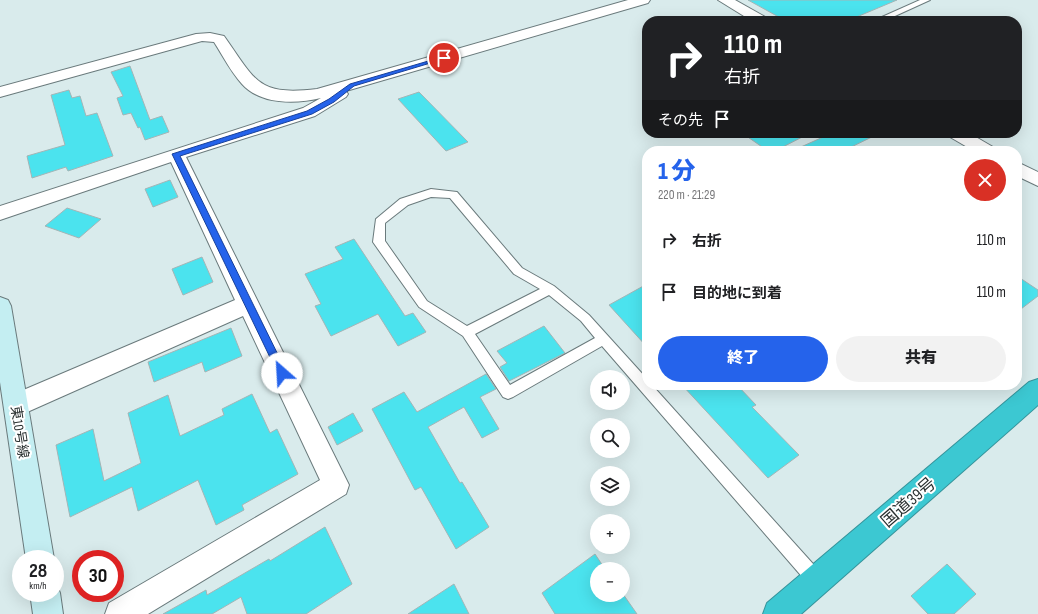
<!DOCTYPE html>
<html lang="ja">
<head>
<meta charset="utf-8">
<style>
  body { margin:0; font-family:"Sofia Sans Condensed","Noto Sans JP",sans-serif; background:#f2f2f2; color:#202124; height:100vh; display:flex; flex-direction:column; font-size:15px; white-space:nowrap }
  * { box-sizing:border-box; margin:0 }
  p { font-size:13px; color:#757577 }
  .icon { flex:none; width:22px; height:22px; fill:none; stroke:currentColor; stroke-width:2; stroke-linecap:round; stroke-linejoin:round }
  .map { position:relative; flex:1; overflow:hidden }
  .side { position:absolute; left:642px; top:146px; width:380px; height:244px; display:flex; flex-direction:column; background:#fff; border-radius:16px; box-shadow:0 4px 16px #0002 }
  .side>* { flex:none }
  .banner { position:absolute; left:642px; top:16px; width:380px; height:122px; border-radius:16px; box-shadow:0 4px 16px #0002; background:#202124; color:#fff; overflow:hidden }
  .controls { position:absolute; left:590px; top:370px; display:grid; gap:8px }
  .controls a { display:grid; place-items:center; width:40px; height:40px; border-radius:50%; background:#fff; box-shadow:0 4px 16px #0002; font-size:20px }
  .speed { position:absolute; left:12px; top:550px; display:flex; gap:8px; font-size:20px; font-weight:700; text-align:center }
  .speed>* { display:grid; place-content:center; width:52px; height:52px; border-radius:50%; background:#fff; box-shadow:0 4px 16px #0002; line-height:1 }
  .speed small { font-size:10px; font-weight:400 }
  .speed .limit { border:6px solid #d22; background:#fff; color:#111 }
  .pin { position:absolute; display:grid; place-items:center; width:34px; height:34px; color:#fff; margin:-17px; border:2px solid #fff; border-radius:50%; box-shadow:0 1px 4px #0007 }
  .me { position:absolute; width:44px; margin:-22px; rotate:334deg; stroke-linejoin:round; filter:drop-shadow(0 0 3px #0008) }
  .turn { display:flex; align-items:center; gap:14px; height:84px; padding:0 16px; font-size:18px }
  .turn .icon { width:52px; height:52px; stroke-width:2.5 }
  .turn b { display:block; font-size:28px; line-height:34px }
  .then { display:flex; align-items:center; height:38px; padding:0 16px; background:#0003; gap:8px; font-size:15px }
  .round { display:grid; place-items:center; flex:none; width:42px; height:42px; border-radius:21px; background:#f2f2f2 }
  .head { display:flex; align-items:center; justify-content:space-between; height:68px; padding:0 16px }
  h1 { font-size:24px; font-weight:800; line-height:30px; color:#2563eb }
  .cta { display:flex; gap:8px; margin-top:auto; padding:8px 16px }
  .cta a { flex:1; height:46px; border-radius:24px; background:#2563eb; color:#fff; font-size:16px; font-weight:800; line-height:46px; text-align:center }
  .cta a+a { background:#f2f2f2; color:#202124 }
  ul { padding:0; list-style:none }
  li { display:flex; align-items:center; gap:12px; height:52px; padding:0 16px }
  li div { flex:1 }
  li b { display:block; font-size:15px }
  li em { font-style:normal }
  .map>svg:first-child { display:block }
  .building { fill:#4be3ee; stroke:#a3b5b6 }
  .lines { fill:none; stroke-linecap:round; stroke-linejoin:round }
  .lane-casing { stroke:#6a7a7c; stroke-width:2 }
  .street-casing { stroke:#6a7a7c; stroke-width:2 }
  .secondary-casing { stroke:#6a7a7c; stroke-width:2 }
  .highway-casing { stroke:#36939a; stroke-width:2 }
  .lane { fill:#fff; fill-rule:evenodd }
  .street { fill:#fff; fill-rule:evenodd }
  .secondary { fill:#c4eef2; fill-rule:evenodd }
  .highway { fill:#3cc8d2; fill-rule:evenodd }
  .route { fill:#2563eb; stroke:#184099 }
  .labels { text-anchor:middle; stroke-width:4; stroke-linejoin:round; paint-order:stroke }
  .street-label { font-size:14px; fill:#2a3131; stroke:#fff }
  .near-street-label { font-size:17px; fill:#2a3131; stroke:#fff }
</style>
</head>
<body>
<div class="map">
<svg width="1038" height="614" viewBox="0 0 1038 614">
  <rect width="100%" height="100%" fill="#d9ebec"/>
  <g class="building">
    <path d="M748 0H897L847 21H786Z"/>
    <path d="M130 66 150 120 162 116 169 132 145 140 140 127 138 128 131 113 123 115 117 98 123 96 111 72Z"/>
    <path d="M69 90 72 98 80 96 86 116 97 113 113 156 68 171 66 167 32 178 27 156 65 145 51 95Z"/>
    <path d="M419 92 468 142 446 151 398 99Z"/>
    <path d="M742 133H810L775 151H768Z"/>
    <path d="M832 133H880L843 151H792Z"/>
    <path d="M170 180 178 197 153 207 145 189Z"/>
    <path d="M67 208 101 219 79 238 45 226Z"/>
    <path d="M354 239 405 316 413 313 426 332 398 346 378 314 331 336 315 306 321 304 305 274 343 259 335 247Z"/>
    <path d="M202 257 213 282 183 295 172 269Z"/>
    <path d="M1017 276 1038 290V296L1017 312Z"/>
    <path d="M647 284V347L609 305Z"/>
    <path d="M544 326 565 353 509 381 500 367 507 363 497 351Z"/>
    <path d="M231 328 242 356 205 372 202 362 154 382 148 362Z"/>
    <path d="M486 374 496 389 480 397 499 429 482 438 464 407 428 427 460 483 462 482 489 527 456 549 421 487 415 490 372 409 404 392 417 412Z"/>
    <path d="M682 385H737L756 405 752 407 799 455 768 478Z"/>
    <path d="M252 394 270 433 277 429 298 474 242 505 244 510 216 525 198 480 138 511 132 487 70 517 56 445 93 429 104 481 141 463 128 413 168 395 180 436 224 415 222 409Z"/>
    <path d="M353 413 363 431 337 445 328 427Z"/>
    <path d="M325 527 352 584 306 614H247L241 597 212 614H163L206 590 207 595 269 559 270 561Z"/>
    <path d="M595 554 605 569H597V595L623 594 637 614H555L542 593Z"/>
    <path d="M947 564 976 594 954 614H928L911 596Z"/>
    <path d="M454 584 469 614H408Z"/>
  </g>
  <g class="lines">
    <g class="lane-casing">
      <g id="lane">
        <path d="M920 0H930L884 21H873Z"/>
        <path d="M431 189 457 192 522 268 554 286 589 315 647 379V385H652L823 575 825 581 823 587 817 589 811 587 602 346 513 397 508 399 503 397 463 336 419 307 373 242 376 219 400 199ZM431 197 450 198 514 274 540 289 467 326 427 301 385 241V223L408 205ZM549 295 581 321 595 338 510 385 475 334Z"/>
      </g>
    </g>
    <g class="street-casing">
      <g id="street">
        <path d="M628 0H650L648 3 346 91 348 94 346 97 315 116 186 157 349 485 346 494 148 614H105L109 603 320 480 243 316 25 413 16 416 7 413 4 405 7 397 235 300 171 162 0 220V206L303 108 321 98C296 104 261 105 242 84 231 72 223 56 214 42L202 41 0 97V87L196 34 210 33 224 36C256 81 257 96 317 89Z"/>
        <path d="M718 0H735L767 18 769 21H752Z"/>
        <path d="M947 133H969L993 147 996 151H974L950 137Z"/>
        <path d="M1017 162 1038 172V186L1017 176Z"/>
      </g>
    </g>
    <g class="secondary-casing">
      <g id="secondary">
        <path d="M0 297 8 300 11 306 54 559H26L0 382Z"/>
        <path d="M56 582 60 593 63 614H33L30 593H55Z"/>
      </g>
    </g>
    <g class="highway-casing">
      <path id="highway" d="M1038 379V405L801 614H763L767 603 1029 382Z"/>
    </g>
    <use href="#lane" class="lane"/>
    <use href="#street" class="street"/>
    <use href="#secondary" class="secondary"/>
    <use href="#highway" class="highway"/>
  </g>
  <path class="route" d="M442 57 447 58 354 86 334 102 312 114 180 156 287 373 282 378 279 376 172 154 307 111 329 99 350 84Z"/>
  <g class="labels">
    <g class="street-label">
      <text transform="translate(20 432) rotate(81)" y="5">東10号線</text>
    </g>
    <g class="near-street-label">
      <text transform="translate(908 502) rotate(-41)" y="6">国道39号</text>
    </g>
  </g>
</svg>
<div class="controls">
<a><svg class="icon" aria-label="sound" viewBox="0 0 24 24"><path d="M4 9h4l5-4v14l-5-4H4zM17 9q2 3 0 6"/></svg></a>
<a><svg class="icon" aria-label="search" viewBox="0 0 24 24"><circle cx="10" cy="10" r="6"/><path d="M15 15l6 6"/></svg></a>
<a><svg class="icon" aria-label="layers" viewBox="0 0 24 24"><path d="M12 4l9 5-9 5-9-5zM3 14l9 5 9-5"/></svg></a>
<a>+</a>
<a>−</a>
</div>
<div class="speed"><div>28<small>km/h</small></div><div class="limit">30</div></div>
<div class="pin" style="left:444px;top:58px;background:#d93025"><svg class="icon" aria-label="arrive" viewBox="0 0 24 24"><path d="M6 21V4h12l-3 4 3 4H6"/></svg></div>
<svg class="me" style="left:282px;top:373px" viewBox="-20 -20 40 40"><circle r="19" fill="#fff"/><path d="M0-13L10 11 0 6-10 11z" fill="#2563eb"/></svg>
<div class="banner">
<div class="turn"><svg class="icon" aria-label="right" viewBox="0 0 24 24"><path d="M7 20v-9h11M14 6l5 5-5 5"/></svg><div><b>110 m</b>右折</div></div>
<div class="then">その先<svg class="icon" aria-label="arrive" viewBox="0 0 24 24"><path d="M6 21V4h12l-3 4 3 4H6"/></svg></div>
</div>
<section class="side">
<div class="head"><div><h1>1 分</h1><p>220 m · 21:29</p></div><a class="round" style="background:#d93025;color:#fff"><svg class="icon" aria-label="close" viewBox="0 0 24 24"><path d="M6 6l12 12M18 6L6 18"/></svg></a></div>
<ul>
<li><svg class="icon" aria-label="right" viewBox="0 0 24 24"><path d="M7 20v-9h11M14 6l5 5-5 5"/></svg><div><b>右折</b></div><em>110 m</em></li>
<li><svg class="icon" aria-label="arrive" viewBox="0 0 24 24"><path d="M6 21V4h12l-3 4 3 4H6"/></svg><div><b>目的地に到着</b></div><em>110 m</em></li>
</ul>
<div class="cta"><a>終了</a><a>共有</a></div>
</section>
</div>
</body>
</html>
